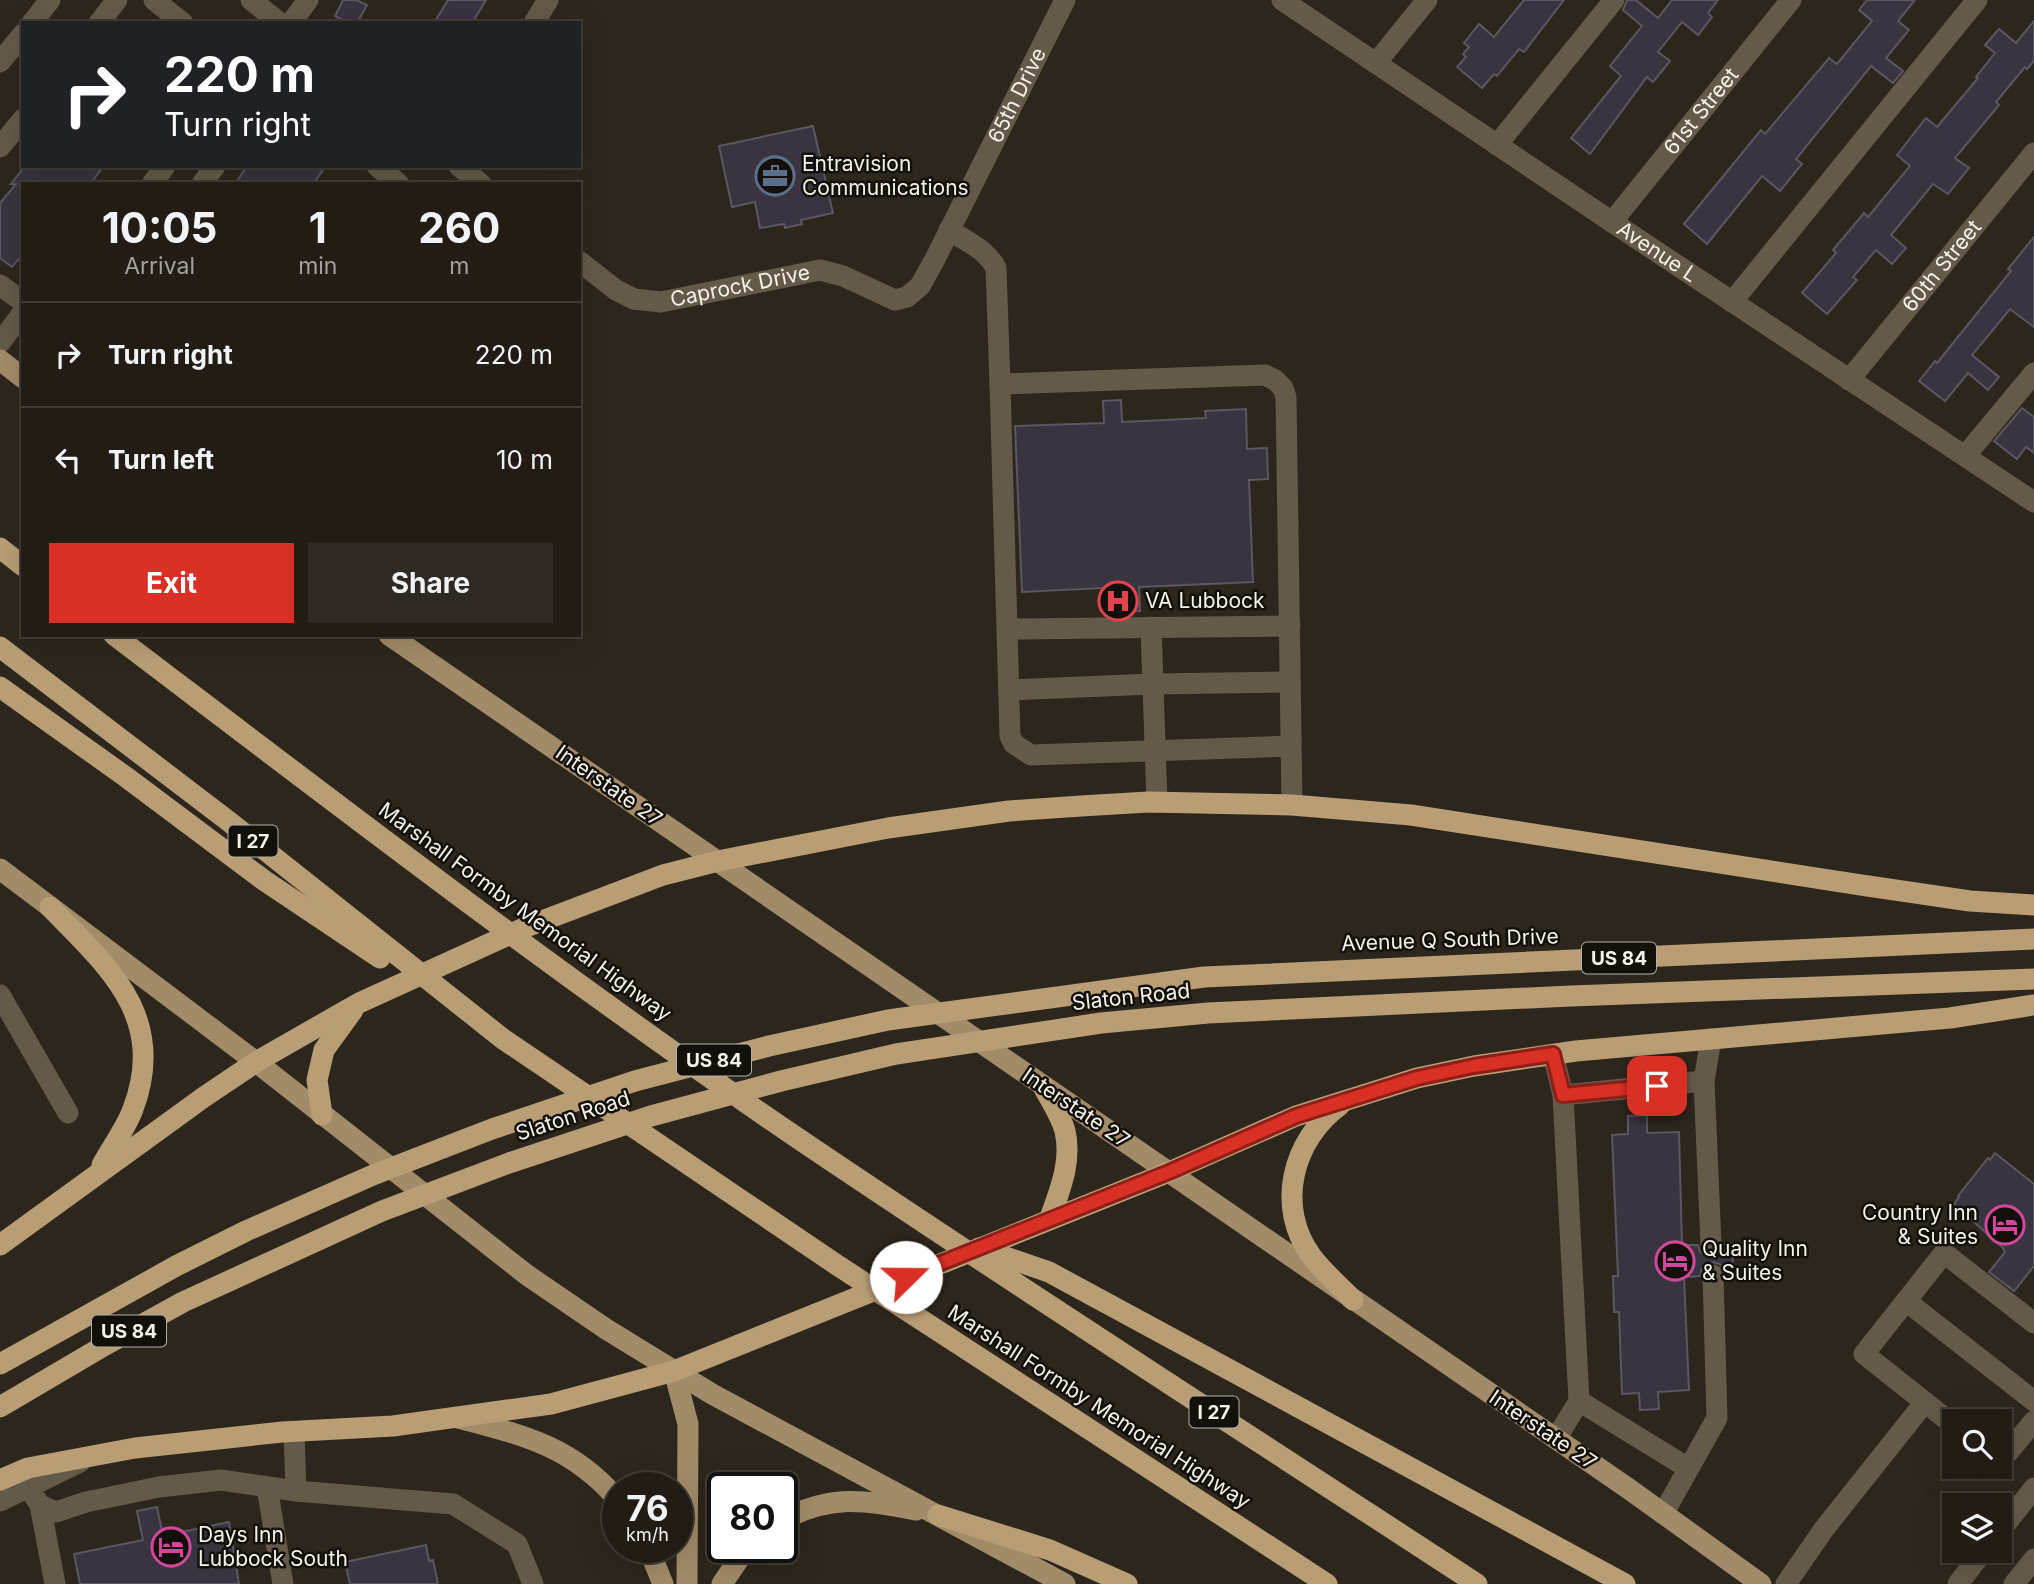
<!DOCTYPE html>
<html lang="en">
<head>
<meta charset="utf-8">
<style>
  body { margin:0; font-family:Inter,sans-serif; background:#2e2922; color:#f1f3f6; height:100vh; display:flex; flex-direction:column; font-size:26px; white-space:nowrap }
  * { box-sizing:border-box; margin:0 }
  p { font-size:23px; color:#a2a1a0 }
  .icon { flex:none; width:38px; height:38px; fill:none; stroke:currentColor; stroke-width:2; stroke-linecap:round; stroke-linejoin:round }
  .map { position:relative; flex:1; overflow:hidden }
  .details { position:absolute; left:21px; top:182px; width:560px; height:455px; display:flex; flex-direction:column; background:#221c15; border-radius:0px; box-shadow:0 7px 28px #0002,0 0 0 2px #3f3a34 }
  .details>* { flex:none }
  .guide { position:absolute; left:21px; top:21px; width:560px; height:147px; border-radius:0px; box-shadow:0 7px 28px #0002,0 0 0 2px #3f3a34; background:#202124; color:#fff; overflow:hidden }
  .buttons { position:absolute; left:1942px; top:1409px; display:grid; gap:14px }
  .buttons a { display:grid; place-items:center; width:70px; height:70px; border-radius:0px; background:#221c15; box-shadow:0 7px 28px #0002,0 0 0 2px #3f3a34; font-size:35px }
  .speed { position:absolute; left:602px; top:1472px; display:flex; gap:14px; font-size:35px; font-weight:700; text-align:center }
  .speed>* { display:grid; place-content:center; width:91px; height:91px; border-radius:50%; background:#221c15; box-shadow:0 7px 28px #0002,0 0 0 2px #3f3a34; line-height:1 }
  .speed small { font-size:18px; font-weight:400 }
  .speed .limit { border:4px solid #111; border-radius:10px; background:#fff; color:#111 }
  .pin { position:absolute; display:grid; place-items:center; width:60px; height:60px; color:#fff; margin:-30px; border-radius:14px; box-shadow:0 4px 10px #0006 }
  .me { position:absolute; width:77px; margin:-38px; rotate:68deg; stroke-linejoin:round; filter:drop-shadow(0 0 5px #0008) }
  .turn { display:flex; align-items:center; gap:24px; height:147px; padding:0 28px; font-size:32px }
  .turn .icon { width:91px; height:91px; stroke-width:2.5 }
  .turn b { display:block; font-size:49px; line-height:60px }
  .eta { display:flex; justify-content:space-evenly; align-items:center; height:119px; text-align:center }
  .eta b { font-size:42px; font-weight:700; line-height:49px }
  .primary-button { display:flex; gap:14px; margin-top:auto; padding:14px 28px }
  .primary-button a { flex:1; height:80px; border-radius:0px; background:#d93025; color:#fff; font-size:28px; font-weight:700; line-height:80px; text-align:center }
  .primary-button a+a { background:#2e2922; color:#f1f3f6 }
  ul { padding:0; list-style:none }
  li { display:flex; align-items:center; gap:21px; height:105px; padding:0 28px; border-top:2px solid #3f3a34 }
  li div { flex:1 }
  li b { display:block; font-size:26px }
  li em { font-style:normal }
  .map>svg:first-child { display:block }
  .building { fill:#39343f; stroke:#5a5662; stroke-width:2 }
  .lines { fill:none; stroke-linecap:round; stroke-linejoin:round }
  .minor { stroke:#645a49; stroke-width:21 }
  .major { stroke:#a18b69; stroke-width:21 }
  .highway { stroke:#b99e75; stroke-width:21 }
  .route-casing { stroke:#8d1f18; stroke-width:18 }
  .route { stroke:#d93025; stroke-width:12 }
  .labels { text-anchor:middle; stroke-width:5; stroke-linejoin:round; paint-order:stroke }
  .shield { fill:#13100b; stroke:#b2aea8; stroke-width:2 }
  .shield-label { font-size:19px; font-weight:bold; fill:#f6f2eb }
  .street-label { font-size:21px; fill:#f6f2eb; stroke:#13100b }
  .poi-label { font-size:21px; fill:#f6f2eb; stroke:#13100b; text-anchor:start }
</style>
</head>
<body>
<div class="map">
<svg width="2034" height="1584" viewBox="0 0 2034 1584">
  <rect width="100%" height="100%" fill="#2d261c"/>
  <g class="building">
    <path d="M343 0H356L367 5 357 23H348L335 16Z"/>
    <path d="M448 0H486L472 23H434Z"/>
    <path d="M1524 0H1564L1524 52 1519 49 1497 76 1494 74 1482 88 1457 67 1466 57 1463 54 1469 47 1464 43 1479 24 1494 37Z"/>
    <path d="M1627 0H1636L1658 18 1672 0H1718L1708 13 1712 17 1698 35 1682 22 1658 52 1670 61 1653 82 1647 77 1590 154 1571 138 1621 76 1610 66 1642 26 1623 10Z"/>
    <path d="M1867 0H1915L1898 21 1909 30 1886 58 1903 71 1893 83 1871 66 1796 159 1802 164 1780 191 1762 176 1707 244 1684 224 1761 130 1765 134 1829 58 1837 64 1872 21 1859 10Z"/>
    <path d="M2034 21V61L2027 69 2025 67 1996 102 1999 105 1955 158 1969 168 1948 194 1933 184 1891 235 1906 248 1892 264 1876 250 1853 277 1857 280 1827 314 1802 293 1836 253 1833 250 1864 213 1868 217 1910 166 1897 155 1926 118 1937 127 1978 78 1976 77 1995 53 1985 45 1999 29 2016 43Z"/>
    <path d="M813 126 833 213 801 220 802 224 785 228 784 224 760 228 755 202 732 207 719 146Z"/>
    <path d="M25 166H104L90 184H23V254L12 267 0 258V203L16 184H11Z"/>
    <path d="M247 166H326L313 184H235Z"/>
    <path d="M2034 237V327L2010 309 1972 355 1999 377 1988 390 1968 373 1945 401 1919 381 1935 361 1937 363 2011 271 2008 269Z"/>
    <path d="M1121 400 1122 422 1206 418 1205 411 1246 409 1247 449 1267 448 1268 479 1249 480 1253 582 1139 587 1140 611 1103 612 1102 588 1022 592 1015 426 1104 423 1103 401Z"/>
    <path d="M2022 408 2034 417V453L2026 447 2017 459 1994 441Z"/>
    <path d="M1647 1115V1133L1679 1132 1682 1245H1698L1700 1252 1711 1257 1719 1255 1724 1244 1732 1243 1733 1274H1726L1720 1264 1712 1262 1702 1268 1700 1276 1684 1277 1689 1390 1658 1392 1659 1409 1640 1410 1639 1393 1622 1394 1619 1312H1614L1613 1276H1618L1612 1135 1628 1134V1116Z"/>
    <path d="M1995 1153 2034 1184V1266L2014 1291 1989 1272 2005 1252 2003 1248 1954 1204 1959 1197 1958 1196 1988 1158 1990 1160Z"/>
    <path d="M157 1507 163 1536 229 1522 239 1584H80L74 1554 143 1540 137 1511Z"/>
    <path d="M426 1545 429 1561 433 1560 438 1584H350L345 1562Z"/>
  </g>
  <g class="lines">
    <g class="minor">
      <path d="M154 0 183 23"/>
      <path d="M251 0 280 23"/>
      <path id="s1" d="M1282 0 1612 222 2034 502"/>
      <path d="M32 23 50 0"/>
      <path d="M99 23 117 0"/>
      <path d="M291 23 308 0"/>
      <path d="M534 23 548 0"/>
      <path d="M0 62 23 34"/>
      <path d="M1376 63 1427 0"/>
      <path d="M1497 145 1614 0"/>
      <path d="M0 147 23 119"/>
      <path d="M377 166 399 184"/>
      <path d="M459 166 481 184"/>
      <path d="M152 184 165 166"/>
      <path d="M202 184 215 166"/>
      <path id="s2" d="M1612 222 1791 0"/>
      <path d="M949 230C966 241 987 250 996 268L1000 384"/>
      <path id="s3" d="M579 261 616 290 634 299 661 302 820 270 843 276 895 300 907 297 920 286 934 261 1065 0"/>
      <path d="M0 285 23 302"/>
      <path d="M1732 302 1977 0"/>
      <path d="M0 343 23 312"/>
      <path id="s4" d="M1849 380 2034 153"/>
      <path d="M1965 456 2034 373"/>
      <path d="M1151 627 1157 802"/>
      <path d="M1007 629 1290 626"/>
      <path d="M1009 690 1152 684 1290 682"/>
      <path d="M1291 746 1031 755 1014 744 1010 736 1000 384 1265 375 1275 380 1283 388 1286 397C1288 533 1290 669 1292 805"/>
      <path d="M0 995 68 1113"/>
      <path d="M1553 1054 1563 1095"/>
      <path d="M1704 1081 1711 1039"/>
      <path d="M1906 1301 2034 1401"/>
      <path d="M1955 1426 1864 1354 1944 1253 2034 1323"/>
      <path d="M294 1432 296 1491 453 1504 517 1544 533 1584"/>
      <path d="M1556 1439 1579 1401"/>
      <path d="M2000 1456 2004 1457 2034 1421"/>
      <path d="M1688 1468 1579 1401 1563 1095 1704 1081 1711 1244"/>
      <path d="M28 1487 40 1505 56 1512 86 1502 159 1487 221 1480 296 1491"/>
      <path d="M267 1487 283 1584"/>
      <path d="M0 1501 80 1462"/>
      <path d="M40 1505 55 1584"/>
      <path d="M1663 1514 1717 1418 1713 1275"/>
      <path d="M2000 1531 2034 1488"/>
      <path d="M1786 1584 1824 1529 1925 1402"/>
      <path d="M1958 1584 1984 1550"/>
      <path d="M2014 1584 2034 1559"/>
    </g>
    <g class="major">
      <path d="M0 360 23 378"/>
      <path d="M389 635 1629 1489 1761 1584"/>
      <path d="M0 869 256 1062 527 1275 606 1329 712 1394 1065 1584"/>
      <path d="M674 1371 688 1424 687 1584"/>
      <path d="M458 1418C523 1435 572 1446 618 1500"/>
      <path d="M782 1520C832 1494 863 1500 916 1510"/>
      <path d="M648 1547 663 1584"/>
      <path d="M722 1584 747 1547"/>
    </g>
    <g class="highway">
      <path d="M0 548 23 566"/>
      <path d="M114 635C338 805 561 977 793 1135 1019 1288 1249 1435 1477 1584"/>
      <path d="M0 647 227 820 503 1039 837 1265 1327 1584"/>
      <path d="M0 687 126 777 265 881 380 958"/>
      <path d="M50 907C107 966 168 1016 133 1109 126 1128 112 1147 102 1165"/>
      <path d="M1043 1086C1050 1100 1061 1116 1065 1131 1072 1161 1060 1190 1050 1218"/>
      <path d="M1340 1105C1292 1140 1275 1207 1312 1257 1324 1273 1340 1286 1353 1300"/>
      <path d="M322 1115 317 1080 324 1050 353 1010"/>
      <path d="M0 1245 204 1097 256 1062 359 1003 526 927 663 875 718 861 888 828 1009 811 1081 806 1148 802 1292 805 1411 815 1861 885 1970 901 2034 905"/>
      <path d="M979 1248 1049 1272 1625 1584"/>
      <path d="M0 1364 176 1266 246 1231 373 1175 492 1129 635 1081 769 1046 888 1020 1204 977 2034 939"/>
      <path d="M0 1407 107 1344 183 1302 382 1211 509 1163 651 1116 781 1081 896 1054 1101 1023 1208 1013 1571 996 2034 979"/>
      <path d="M0 1480 28 1468 135 1448 282 1432 393 1426 551 1404 674 1371 1169 1172 1296 1116 1417 1078 1474 1066 1576 1051 1950 1018 2034 1005"/>
      <path d="M938 1515 1050 1550 1127 1584"/>
    </g>
  </g>
  <g class="lines">
    <g class="route-casing">
      <path id="route" d="M906 1277 1169 1172 1296 1116 1417 1078 1474 1066 1553 1054 1563 1095 1657 1086"/>
    </g>
    <use href="#route" class="route"/>
  </g>
  <defs>
    <g id="office-ring" transform="scale(2.0125)"><circle r="9.5" fill="#13100b" stroke="#5c6f8a" stroke-width="1.5"/><path d="M-6-3h4V-5.5h4V-3h4V5H-6ZM-1-4.5V-3h2v-1.5ZM-6 0V1H6V0Z" fill="#5c6f8a"/></g>
    <g id="hospital-ring" transform="scale(2.0125)"><circle r="9.5" fill="#13100b" stroke="#e0444e" stroke-width="1.5"/><path d="M-5-5h3v3.5h4V-5h3V5h-3V1.5h-4V5h-3Z" fill="#e0444e"/></g>
    <g id="hotel-ring" transform="scale(2.0125)"><circle r="9.5" fill="#13100b" stroke="#d1479c" stroke-width="1.5"/><path d="M-6-4.5h1.5V1H6V5H4.5V3h-9V5H-6ZM-4 0a1.8 1.8 0 1 1 3.6 0ZM.5 0V-2.5h3Q6-2.5 6 0Z" fill="#d1479c"/></g>
  </defs>
  <g fill-rule="evenodd">
    <use href="#office-ring" x="775" y="176"/>
    <use href="#hospital-ring" x="1118" y="601"/>
    <use href="#hotel-ring" x="2005" y="1225"/>
    <use href="#hotel-ring" x="1675" y="1261"/>
    <use href="#hotel-ring" x="171" y="1547"/>
  </g>
  <g class="labels">
    <g class="shield">
      <rect x="228.5" y="825.5" width="49" height="31" rx="5"/>
      <rect x="1582" y="942.5" width="74" height="31" rx="5"/>
      <rect x="677" y="1044.5" width="74" height="31" rx="5"/>
      <rect x="92" y="1315.5" width="74" height="31" rx="5"/>
      <rect x="1189.5" y="1396.5" width="49" height="31" rx="5"/>
    </g>
    <g class="shield-label">
      <text x="253" y="848">I 27</text>
      <text x="1619" y="965">US 84</text>
      <text x="714" y="1067">US 84</text>
      <text x="129" y="1338">US 84</text>
      <text x="1214" y="1419">I 27</text>
    </g>
    <g class="street-label">
      <text dy="7" stroke="none"><textPath href="#s3" startOffset="581">65th Drive</textPath></text>
      <text dy="7" stroke="none"><textPath href="#s2" startOffset="142">61st Street</textPath></text>
      <text dy="7" stroke="none"><textPath href="#s1" startOffset="452">Avenue L</textPath></text>
      <text dy="7" stroke="none"><textPath href="#s4" startOffset="147">60th Street</textPath></text>
      <text dy="7" stroke="none"><textPath href="#s3" startOffset="175">Caprock Drive</textPath></text>
      <text transform="translate(609 786) rotate(35)" y="7">Interstate 27</text>
      <text transform="translate(525 912) rotate(36)" y="7">Marshall Formby Memorial Highway</text>
      <text transform="translate(1450 940) rotate(-2)" y="7">Avenue Q South Drive</text>
      <text transform="translate(1131 997) rotate(-6)" y="7">Slaton Road</text>
      <text transform="translate(1076 1108) rotate(34)" y="7">Interstate 27</text>
      <text transform="translate(573 1116) rotate(-18)" y="7">Slaton Road</text>
      <text transform="translate(1099 1407) rotate(33)" y="7">Marshall Formby Memorial Highway</text>
      <text transform="translate(1543 1430) rotate(34)" y="7">Interstate 27</text>
    </g>
    <g class="poi-label">
      <text x="802" y="171">Entravision<tspan x="802" dy="24">Communications</tspan></text>
      <text x="1145" y="608">VA Lubbock</text>
      <text x="1978" y="1220" text-anchor="end">Country Inn<tspan x="1978" dy="24">&amp; Suites</tspan></text>
      <text x="1702" y="1256">Quality Inn<tspan x="1702" dy="24">&amp; Suites</tspan></text>
      <text x="198" y="1542">Days Inn<tspan x="198" dy="24">Lubbock South</tspan></text>
    </g>
  </g>
</svg>
<div class="buttons">
<a><svg class="icon" aria-label="search" viewBox="0 0 24 24"><circle cx="10" cy="10" r="6"/><path d="M15 15l6 6"/></svg></a>
<a><svg class="icon" aria-label="layers" viewBox="0 0 24 24"><path d="M12 4l9 5-9 5-9-5zM3 14l9 5 9-5"/></svg></a>
</div>
<div class="speed"><div>76<small>km/h</small></div><div class="limit">80</div></div>
<div class="pin" style="left:1657px;top:1086px;background:#d93025"><svg class="icon" aria-label="arrive" viewBox="0 0 24 24"><path d="M6 21V4h12l-3 4 3 4H6"/></svg></div>
<svg class="me" style="left:906px;top:1277px" viewBox="-20 -20 40 40"><circle r="19" fill="#fff"/><path d="M0-13L10 11 0 6-10 11z" fill="#d93025"/></svg>
<div class="guide">
<div class="turn"><svg class="icon" aria-label="right" viewBox="0 0 24 24"><path d="M7 20v-9h11M14 6l5 5-5 5"/></svg><div><b>220 m</b>Turn right</div></div>
</div>
<section class="details">
<div class="eta">
<div><b>10:05</b><p>Arrival</p></div>
<div><b>1</b><p>min</p></div>
<div><b>260</b><p>m</p></div>
</div>
<ul>
<li><svg class="icon" aria-label="right" viewBox="0 0 24 24"><path d="M7 20v-9h11M14 6l5 5-5 5"/></svg><div><b>Turn right</b></div><em>220 m</em></li>
<li><svg class="icon" aria-label="left" viewBox="0 0 24 24"><path d="M17 20v-9H6M10 6l-5 5 5 5"/></svg><div><b>Turn left</b></div><em>10 m</em></li>
</ul>
<div class="primary-button"><a>Exit</a><a>Share</a></div>
</section>
</div>
</body>
</html>
